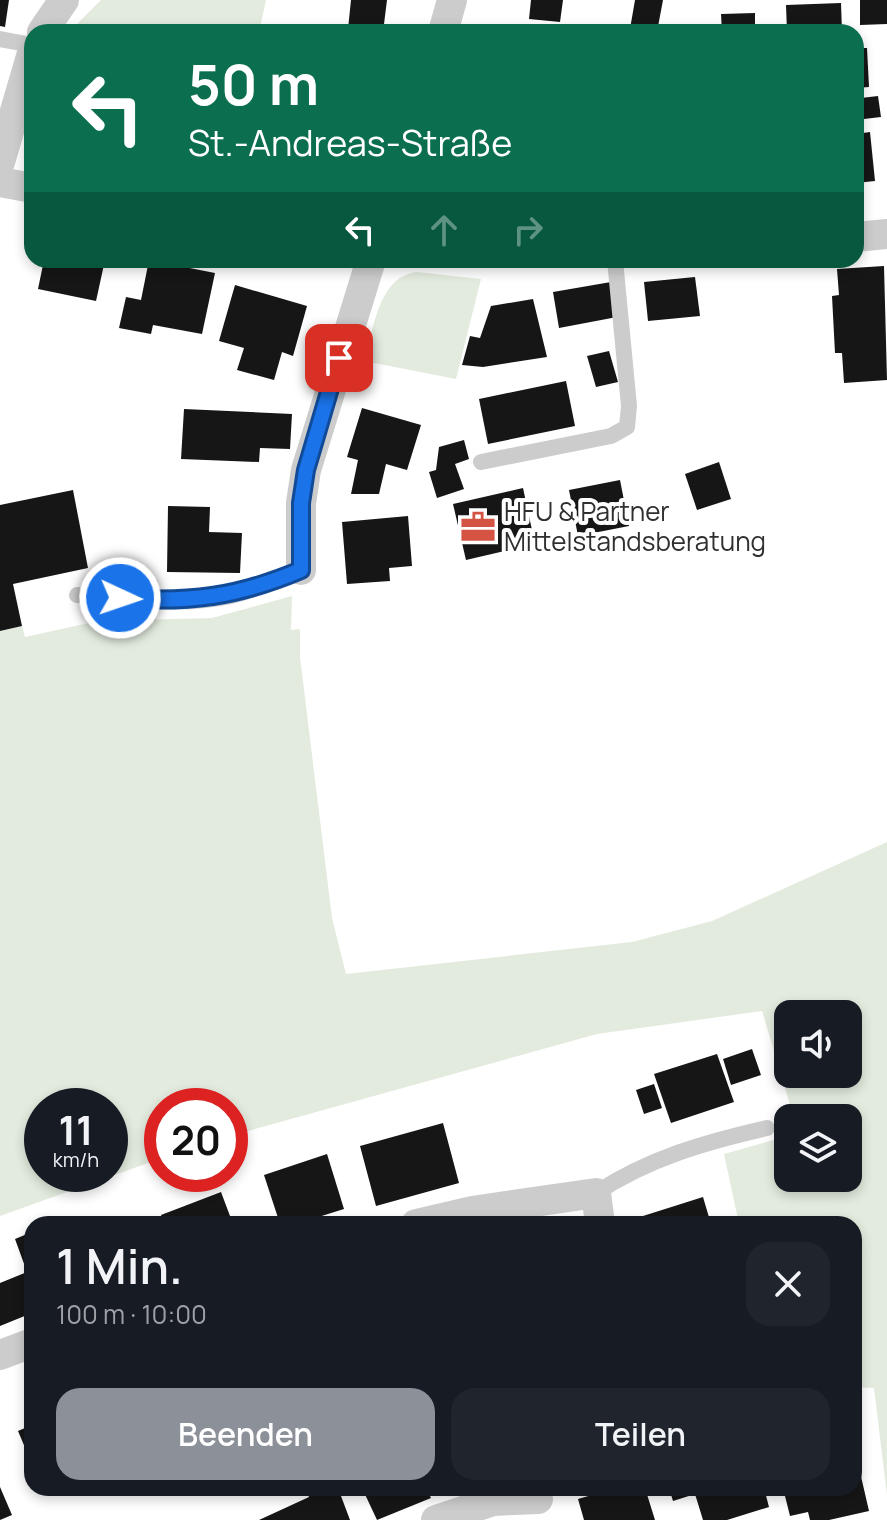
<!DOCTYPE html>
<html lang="de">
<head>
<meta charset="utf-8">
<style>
  body { margin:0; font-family:Manrope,sans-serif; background:#20242c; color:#f1f3f6; height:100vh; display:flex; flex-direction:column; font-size:30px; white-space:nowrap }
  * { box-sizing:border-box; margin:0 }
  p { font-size:26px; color:#9ea1a6 }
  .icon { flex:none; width:44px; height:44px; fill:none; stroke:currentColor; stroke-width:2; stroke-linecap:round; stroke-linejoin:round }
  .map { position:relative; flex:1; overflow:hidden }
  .drawer { position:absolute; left:24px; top:1216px; width:838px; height:280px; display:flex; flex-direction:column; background:#171b24; border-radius:24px; box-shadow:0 4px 12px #0003 }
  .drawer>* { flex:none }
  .top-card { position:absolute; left:24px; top:24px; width:840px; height:244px; border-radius:24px; box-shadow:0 4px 12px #0003; background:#0b6e4f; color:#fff; overflow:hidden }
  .buttons { position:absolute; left:774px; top:1000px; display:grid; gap:16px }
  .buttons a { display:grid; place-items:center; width:88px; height:88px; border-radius:16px; background:#171b24; box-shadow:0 4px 12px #0003; font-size:40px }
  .speed { position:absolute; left:24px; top:1088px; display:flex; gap:16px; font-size:40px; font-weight:700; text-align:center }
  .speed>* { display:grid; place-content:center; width:104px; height:104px; border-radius:50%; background:#171b24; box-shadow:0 4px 12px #0003; line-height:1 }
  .speed small { font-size:20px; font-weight:400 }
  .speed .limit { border:12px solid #d22; background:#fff; color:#111 }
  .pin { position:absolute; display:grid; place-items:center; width:68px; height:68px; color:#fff; margin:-34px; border-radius:16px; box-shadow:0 4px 12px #0006 }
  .me { position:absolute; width:88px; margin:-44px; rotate:93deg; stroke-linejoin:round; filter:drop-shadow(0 0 6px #0008) }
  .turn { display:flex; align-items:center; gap:28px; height:168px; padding:0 32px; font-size:36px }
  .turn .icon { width:104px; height:104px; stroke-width:2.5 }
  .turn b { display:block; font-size:56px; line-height:68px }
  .lanes { display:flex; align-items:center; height:76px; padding:0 32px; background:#0003; justify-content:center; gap:40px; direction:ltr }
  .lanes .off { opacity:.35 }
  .round { display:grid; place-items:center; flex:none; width:84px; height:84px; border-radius:24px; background:#20242c }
  .head { display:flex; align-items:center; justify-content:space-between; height:136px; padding:0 32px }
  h1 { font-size:48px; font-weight:600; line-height:60px }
  .primary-button { display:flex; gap:16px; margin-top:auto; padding:16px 32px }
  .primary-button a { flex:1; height:92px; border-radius:24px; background:#8c9099; color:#fff; font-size:32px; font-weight:600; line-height:92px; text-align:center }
  .primary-button a+a { background:#20242c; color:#f1f3f6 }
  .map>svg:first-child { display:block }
  .green { fill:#e3ebde; fill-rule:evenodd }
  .building { fill:#161616 }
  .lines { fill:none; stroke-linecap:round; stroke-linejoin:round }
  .lane { stroke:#ccc; stroke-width:16 }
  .street { stroke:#ccc; stroke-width:30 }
  .route-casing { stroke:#114b97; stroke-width:20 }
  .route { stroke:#1a73e8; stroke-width:14 }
  .labels { text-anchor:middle; stroke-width:8; stroke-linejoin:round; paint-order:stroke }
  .poi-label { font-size:26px; fill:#2f2f2f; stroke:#fff; text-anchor:start }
</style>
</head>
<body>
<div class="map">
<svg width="887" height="1520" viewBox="0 0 887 1520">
  <rect width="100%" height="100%" fill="#fff"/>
  <g class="green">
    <path d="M101 0H266L259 32H69Z"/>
    <path d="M32 119V170C17 156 27 136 32 119Z"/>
    <path d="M417 272 481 279 456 379 364 361C374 330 378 276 417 272Z"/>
    <path d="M292 596 291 630 300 629V657L332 918 346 974 632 942 712 921 887 842V1495L874 1388 854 1387V1224H739L724 1154 788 1136V1178H848V1118H794L762 1011 597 1034 230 1136V1106H162V1158L0 1216V631L22 626 25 637 98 621 212 618ZM788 1014H848V1074H788ZM42 1106H110V1174H42Z"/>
  </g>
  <g class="building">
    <path d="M0 0H9L5 27 0 26Z"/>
    <path d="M351 0H387L383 32 348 29Z"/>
    <path d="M531 0H563L560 22 529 19Z"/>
    <path d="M635 0H663L657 32 630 29Z"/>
    <path d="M860 0H887V24L860 25Z"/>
    <path d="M841 3 842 32H787L786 5Z"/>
    <path d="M755 13V32H722L721 14Z"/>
    <path d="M856 48H867L869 87 856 88Z"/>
    <path d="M878 96 881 117 864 119 861 98Z"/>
    <path d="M870 132 875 181 856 183V134Z"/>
    <path d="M44 260H105L96 301 38 289Z"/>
    <path d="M149 260 215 273 202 334 153 325 151 334 119 328 126 297 141 300Z"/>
    <path d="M884 266 887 380 844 383 842 353H835L832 296 839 295 837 269Z"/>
    <path d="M695 277 700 316 648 321 644 282Z"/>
    <path d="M611 282 617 317 559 328 553 292Z"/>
    <path d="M235 285 307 306 293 356 282 352 274 380 237 370 244 348 219 341Z"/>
    <path d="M533 299 547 357 483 367 462 365 470 336 480 338 491 306Z"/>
    <path d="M609 351 618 382 596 387 587 356Z"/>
    <path d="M566 381 575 426 488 444 479 399Z"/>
    <path d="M362 408 421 425 407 470 386 464 379 494H351L358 460 347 457Z"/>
    <path d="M184 409 292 414 290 449 260 448 259 462 181 459Z"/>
    <path d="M464 440 469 459 455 464 464 489 437 498 429 472 436 470 439 447Z"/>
    <path d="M719 462 731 499 697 510 685 474Z"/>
    <path d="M620 480 629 526 578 536 569 490Z"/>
    <path d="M523 488 535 544 466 560 453 504Z"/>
    <path d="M73 490 88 568 13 584 22 626 0 631V505Z"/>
    <path d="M168 506 210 507 209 532 242 533 240 573 167 572Z"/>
    <path d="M408 516 412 566 389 568 390 581 347 584 342 522Z"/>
    <path d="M752 1049 761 1075 731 1085 723 1059Z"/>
    <path d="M717 1054 734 1102 671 1123 654 1074Z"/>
    <path d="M654 1084 662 1108 644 1114 636 1090Z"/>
    <path d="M443 1123 459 1183 376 1206 360 1146Z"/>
    <path d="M327 1154 344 1209 296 1224H280L264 1175Z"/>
    <path d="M221 1192 233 1224H164L161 1215Z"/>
    <path d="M703 1197 711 1224H646L643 1216Z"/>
    <path d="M32 1232V1313L0 1326V1283L27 1272 15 1239Z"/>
    <path d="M32 1425V1464L18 1431Z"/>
    <path d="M854 1459H857L869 1511 829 1520H810L808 1512 790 1516 783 1488H854Z"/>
    <path d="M0 1487 12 1515 0 1520Z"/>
    <path d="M309 1488H338L350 1520H259L309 1497 306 1489Z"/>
    <path d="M362 1488H426L431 1498 377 1520Z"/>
    <path d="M616 1488H645L655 1520H584L578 1499Z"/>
    <path d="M669 1488H764L769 1507 727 1520H703L695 1494 673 1501Z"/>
  </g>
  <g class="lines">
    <g class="lane">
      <path d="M0 39 32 45"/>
      <path d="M481 462 611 436 627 427 629 406 615 260"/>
      <path d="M77 595C127 599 182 607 231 596 255 590 278 580 301 570"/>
      <path d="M596 1193C649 1158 706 1142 767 1128"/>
    </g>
    <g class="street">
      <path d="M42 32 64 0"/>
      <path d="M443 32 452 0"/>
      <path d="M0 162 32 53"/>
      <path d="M0 182 32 188"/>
      <path d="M856 237 887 234"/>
      <path d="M301 570V503L306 470 371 260"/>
      <path d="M416 1224 472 1211 596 1193 600 1224"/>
      <path d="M0 1355 32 1343"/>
      <path d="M436 1520 493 1501 538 1499"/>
    </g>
  </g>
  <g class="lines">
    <g class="route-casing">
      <path id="route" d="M120 598C189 603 237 597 301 570V503L306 470 339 358"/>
    </g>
    <use href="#route" class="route"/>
  </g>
  <defs>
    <g id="office-bare" transform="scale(2.76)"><path d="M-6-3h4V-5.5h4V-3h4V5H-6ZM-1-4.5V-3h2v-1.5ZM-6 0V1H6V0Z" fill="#d45343" stroke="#fff" stroke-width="2.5" paint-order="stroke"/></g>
  </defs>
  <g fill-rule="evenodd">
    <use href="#office-bare" x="478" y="527"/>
  </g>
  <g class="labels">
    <g class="poi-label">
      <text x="504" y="521">HFU &amp; Partner<tspan x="504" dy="30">Mittelstandsberatung</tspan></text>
    </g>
  </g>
</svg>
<div class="buttons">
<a><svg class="icon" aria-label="sound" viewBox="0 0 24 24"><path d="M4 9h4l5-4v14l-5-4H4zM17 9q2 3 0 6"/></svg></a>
<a><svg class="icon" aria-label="layers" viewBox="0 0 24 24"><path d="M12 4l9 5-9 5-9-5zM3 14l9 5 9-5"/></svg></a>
</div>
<div class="speed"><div>11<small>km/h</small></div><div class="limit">20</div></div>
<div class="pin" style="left:339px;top:358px;background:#d93025"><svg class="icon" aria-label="arrive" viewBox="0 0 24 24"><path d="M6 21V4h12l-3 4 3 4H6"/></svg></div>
<svg class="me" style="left:120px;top:598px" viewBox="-20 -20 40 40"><circle r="17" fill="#1a73e8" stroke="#fff" stroke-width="3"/><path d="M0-11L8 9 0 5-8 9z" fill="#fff"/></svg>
<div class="top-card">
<div class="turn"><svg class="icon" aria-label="left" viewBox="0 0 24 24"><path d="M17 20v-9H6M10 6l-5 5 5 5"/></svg><div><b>50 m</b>St.-Andreas-Straße</div></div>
<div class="lanes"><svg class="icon" aria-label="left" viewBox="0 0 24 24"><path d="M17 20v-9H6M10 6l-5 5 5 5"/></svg><svg class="icon off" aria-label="ahead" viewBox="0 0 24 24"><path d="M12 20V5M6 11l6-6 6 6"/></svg><svg class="icon off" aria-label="right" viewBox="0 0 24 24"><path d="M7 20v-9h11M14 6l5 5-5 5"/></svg></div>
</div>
<section class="drawer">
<div class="head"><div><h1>1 Min.</h1><p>100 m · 10:00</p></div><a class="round"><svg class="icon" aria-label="close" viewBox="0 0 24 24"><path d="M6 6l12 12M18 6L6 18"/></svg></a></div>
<div class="primary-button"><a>Beenden</a><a>Teilen</a></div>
</section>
</div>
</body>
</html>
